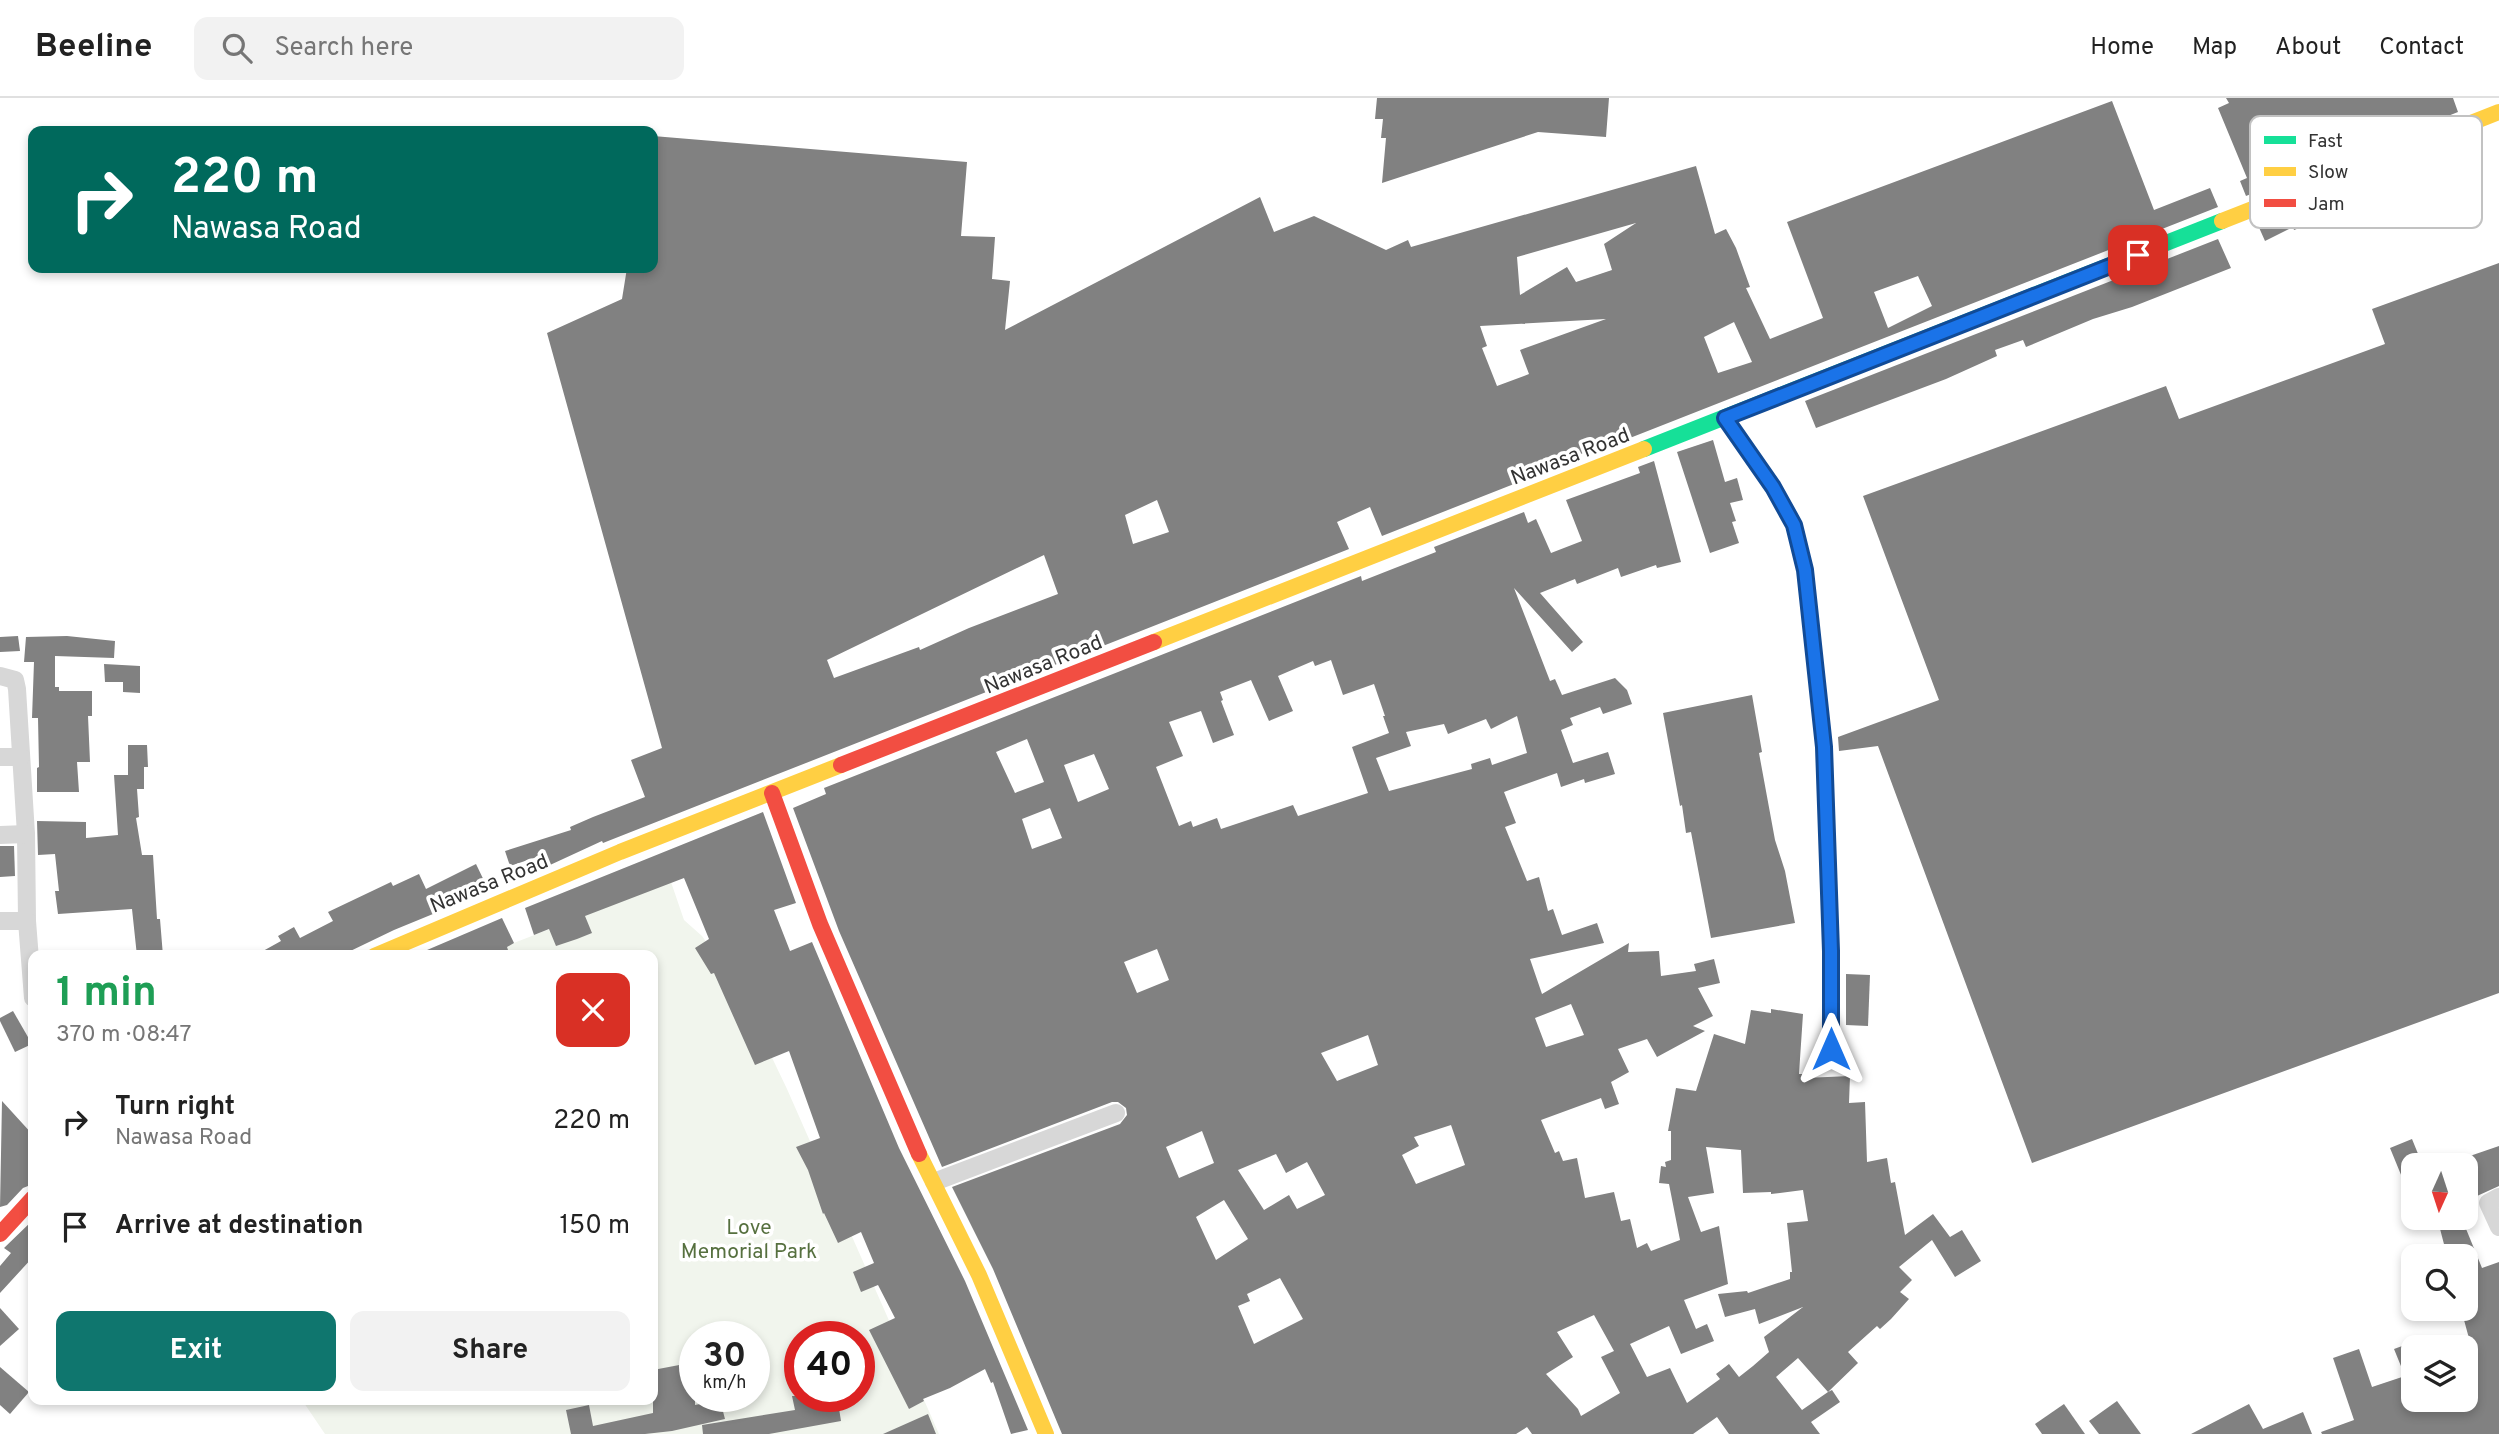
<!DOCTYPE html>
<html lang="en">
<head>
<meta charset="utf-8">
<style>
  body { margin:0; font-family:Overpass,sans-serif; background:#f2f2f2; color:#222; height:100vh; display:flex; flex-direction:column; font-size:26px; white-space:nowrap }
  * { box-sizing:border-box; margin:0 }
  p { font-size:23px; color:#767676 }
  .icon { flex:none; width:38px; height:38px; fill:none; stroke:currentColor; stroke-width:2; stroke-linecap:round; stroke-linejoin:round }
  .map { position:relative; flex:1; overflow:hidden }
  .details { position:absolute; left:28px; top:852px; width:630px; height:455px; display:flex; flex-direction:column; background:#fff; border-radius:14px; box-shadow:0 4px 10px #0003 }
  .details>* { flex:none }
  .guide { position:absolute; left:28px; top:28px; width:630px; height:147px; border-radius:14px; box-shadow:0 4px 10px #0003; background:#00695c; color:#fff; overflow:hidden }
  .needle { width:46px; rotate:183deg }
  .tools { position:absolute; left:2401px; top:1055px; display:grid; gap:14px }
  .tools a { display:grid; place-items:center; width:77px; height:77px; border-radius:14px; background:#fff; box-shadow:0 4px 10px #0003; font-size:35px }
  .speed { position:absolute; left:679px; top:1223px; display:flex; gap:14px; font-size:35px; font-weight:700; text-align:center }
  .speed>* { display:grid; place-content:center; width:91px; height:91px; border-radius:50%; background:#fff; box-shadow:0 4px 10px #0003; line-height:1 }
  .speed small { font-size:18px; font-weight:400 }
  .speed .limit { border:10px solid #d22; background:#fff; color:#111 }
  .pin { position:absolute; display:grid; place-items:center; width:60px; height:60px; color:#fff; margin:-30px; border-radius:14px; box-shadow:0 4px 10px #0006 }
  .me { position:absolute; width:77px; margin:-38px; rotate:0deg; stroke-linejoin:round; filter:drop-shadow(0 0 5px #0008) }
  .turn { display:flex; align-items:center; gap:24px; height:147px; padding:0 28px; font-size:32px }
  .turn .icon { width:91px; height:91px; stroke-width:2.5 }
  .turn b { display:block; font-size:49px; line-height:60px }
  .round { display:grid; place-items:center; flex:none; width:74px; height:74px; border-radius:14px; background:#f2f2f2 }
  .headline { display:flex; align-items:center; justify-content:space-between; height:119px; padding:0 28px }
  h1 { font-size:42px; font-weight:700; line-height:52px; color:#1e9e55 }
  .primary-button { display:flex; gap:14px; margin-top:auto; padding:14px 28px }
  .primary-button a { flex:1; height:80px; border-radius:14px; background:#0f766e; color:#fff; font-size:28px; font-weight:700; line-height:80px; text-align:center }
  .primary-button a+a { background:#f2f2f2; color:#222 }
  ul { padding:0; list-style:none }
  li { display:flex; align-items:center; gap:21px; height:105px; padding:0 28px }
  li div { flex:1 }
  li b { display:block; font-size:26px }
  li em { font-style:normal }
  header { display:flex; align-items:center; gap:42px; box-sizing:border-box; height:98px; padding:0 35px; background:#fff; border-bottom:2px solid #e0e0e0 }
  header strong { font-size:33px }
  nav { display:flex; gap:38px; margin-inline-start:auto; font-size:24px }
  .search { width:490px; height:63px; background:#f2f2f2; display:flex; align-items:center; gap:18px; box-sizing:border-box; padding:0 24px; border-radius:14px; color:#767676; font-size:26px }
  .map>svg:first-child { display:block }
  .green { fill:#f1f5ed; fill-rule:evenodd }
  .building { fill:#818181; fill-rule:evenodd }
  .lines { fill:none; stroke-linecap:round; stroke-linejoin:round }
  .street { stroke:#d7d7d7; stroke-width:18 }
  .fast { stroke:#16e098; stroke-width:16 }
  .slow { stroke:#ffcf43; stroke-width:16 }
  .jam { stroke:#f24e42; stroke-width:16 }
  .route-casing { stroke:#114b97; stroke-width:18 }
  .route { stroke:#1a73e8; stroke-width:12 }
  .labels { text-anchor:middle; stroke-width:7; stroke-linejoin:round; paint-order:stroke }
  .street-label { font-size:21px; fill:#333; stroke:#fff }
  .park-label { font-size:21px; fill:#56703f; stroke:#fff }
  .key { fill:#fff; stroke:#c2c2c2; stroke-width:2 }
  .key-label { font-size:19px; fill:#333 }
</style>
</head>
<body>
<header>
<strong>Beeline</strong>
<div class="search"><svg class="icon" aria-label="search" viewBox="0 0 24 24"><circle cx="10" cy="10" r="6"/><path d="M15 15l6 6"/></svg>Search here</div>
<nav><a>Home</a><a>Map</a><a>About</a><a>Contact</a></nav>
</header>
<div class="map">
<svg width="2499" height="1336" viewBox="0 0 2499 1336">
  <rect width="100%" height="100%" fill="#fff"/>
  <path class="green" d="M671 784 684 822 702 838 740 893 787 991 939 1336H325L302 1302H653V858L483 857ZM695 1239H754V1298H695ZM800 1239H859V1298H800Z"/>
  <g class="building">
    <path d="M1377 0H1609L1606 39 1538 34 1382 85 1386 40H1381L1383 21H1375Z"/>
    <path d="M2226 0H2453L2458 14 2246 98 2240 83 2247 80 2218 10 2229 5Z"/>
    <path d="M2112 3 2154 112 2210 90 2218 109 1607 349 1606 347 1561 363 1562 367 1382 438 1370 409 1337 424 1349 451 603 745 602 743 550 767 546 756 510 768 505 753 571 732 570 729 593 719 645 699 631 662 662 650 547 235 622 201 627 170H653V38L967 64 961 138 995 139 992 181 1010 183 1005 232 1260 99 1274 134 1314 118 1386 152 1408 142 1411 149 1696 68 1715 136 1726 131 1736 150 1750 189 1746 190 1770 241 1823 220 1787 124ZM1636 125 1604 146 1612 172 1576 184 1567 169 1520 197 1517 159ZM1918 178 1932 208 1888 230 1874 194ZM1606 221 1520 252 1529 276 1497 288 1482 250 1487 248 1480 228ZM1734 224 1752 264 1718 275 1704 239ZM1157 402 1169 434 1133 446 1125 417ZM1044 457 1058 496 969 530 920 552 919 549 834 580 827 562Z"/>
    <path d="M2449 49 2458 74 2423 87 2424 89 2403 98 2405 101 2365 119 2362 114 2347 121 2346 118 2316 131 2313 125 2294 132 2293 129 2265 143 2257 125Z"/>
    <path d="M2218 141 2231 170 2132 209 2093 221 2026 249 2023 242 1995 252 1997 258 1946 281 1816 330 1805 303Z"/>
    <path d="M2499 165V895L2032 1065 1878 648 1839 653 1838 639 1939 602 1863 398 2166 288 2179 321 2385 246 2372 211Z"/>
    <path d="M1713 342 1725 384 1737 380 1743 402 1730 405 1736 423 1732 424 1739 445 1710 455 1677 354Z"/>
    <path d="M1654 363 1681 464 1657 470 1656 467 1621 479 1618 470 1577 486 1575 481 1540 495 1583 544 1572 554 1514 490 1550 583 1555 581 1562 597 1615 580 1627 592 1632 606 1603 616 1600 609 1570 620 1573 627 1561 632 1573 665 1608 654 1615 676 1585 685 1584 681 1561 689 1557 675 1504 694 1516 725 1505 729 1527 783 1539 779 1548 813 1553 811 1562 837 1597 825 1604 845 1530 861 1542 896 1629 845 1628 854 1659 853 1661 878 1696 873 1694 866 1714 861 1720 885 1698 890 1713 918 1693 928 1705 933 1657 959 1647 941 1618 951 1629 974 1611 984 1619 1006 1605 1011 1601 1000 1541 1022 1555 1055 1559 1053 1563 1063 1577 1060 1585 1100 1614 1094 1621 1123 1630 1121 1637 1150 1647 1145 1651 1153 1680 1142 1669 1086 1659 1085 1661 1068 1666 1069 1665 1064 1671 1062V1033H1668L1676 990 1696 993 1714 936 1745 946 1751 912 1771 915V911L1803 916 1799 976H1804L1805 980 1850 978 1849 1005 1865 1004 1867 1064 1887 1060 1891 1085 1895 1084 1905 1137 1933 1116 1950 1139 1962 1132 1981 1163 1955 1179 1932 1142 1899 1169 1912 1182 1900 1194 1909 1201 1891 1221 1880 1231 1877 1228 1848 1254 1858 1265 1828 1294 1832 1292 1840 1304 1811 1324 1820 1336H1729L1717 1319 1693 1336H1532L1527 1329 1516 1336H1062L993 1171 952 1089 1120 1026 1127 1017 1126 1010 1118 1004H1112L942 1069 839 833 793 710 826 696 824 690 1361 478 1362 483 1395 470 1436 454 1434 449 1524 414 1528 425 1536 421 1551 455 1582 443 1566 402 1640 375 1638 369ZM1331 562 1343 597 1374 586 1385 618H1383L1389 635 1352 649 1368 695 1298 718 1293 707 1221 731 1217 720 1193 729 1191 723 1179 728 1156 669 1183 658 1169 624 1201 613 1213 645 1234 637 1221 603 1223 602 1220 594 1251 582 1269 623 1293 613 1278 578 1313 563 1315 568ZM1517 618 1527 655 1492 667 1490 660 1471 666 1472 671 1389 693 1376 660 1411 648 1406 634 1444 626 1448 636 1486 621 1491 631ZM1027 641 1044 684 1015 695 996 654ZM1094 656 1109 691 1078 704 1064 667ZM1050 710 1062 740 1032 751 1022 721ZM1157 851 1169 882 1137 895 1124 864ZM1571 906 1584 937 1546 949 1535 920ZM1368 937 1378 967 1337 983 1321 955ZM1451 1027 1465 1067 1416 1086 1402 1057 1419 1048 1414 1039ZM1202 1033 1214 1065 1179 1080 1166 1049ZM1706 1049 1741 1052 1743 1095 1771 1094V1096L1803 1092 1808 1123 1787 1125 1792 1174H1790V1181L1748 1195 1747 1193 1718 1196 1725 1219 1755 1211 1759 1226 1803 1209 1764 1239 1769 1254 1753 1268 1739 1279 1729 1266 1716 1276 1720 1281 1687 1305 1670 1270 1647 1279 1630 1246 1669 1228 1681 1256 1714 1243 1707 1226 1696 1231 1684 1202 1728 1186 1719 1128 1701 1134 1688 1099 1714 1095ZM1276 1056 1286 1075 1307 1064 1325 1097 1297 1111 1289 1097 1264 1112 1238 1072ZM1224 1102 1248 1141 1216 1162 1196 1119ZM1280 1180 1303 1221 1254 1246 1238 1208 1250 1203 1247 1196ZM1594 1217 1614 1253 1601 1259 1620 1295 1581 1318 1578 1311 1546 1276 1573 1259 1557 1234ZM1798 1260 1828 1294 1802 1312 1776 1279Z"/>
    <path d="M18 538 20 553 0 554V539Z"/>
    <path d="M67 538 115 543 114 560 55 558V589H59V593H92V618H88L90 664H77L79 694H37V670L39 669 38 620H32L34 564H24L26 539Z"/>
    <path d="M104 566 140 568V595L123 594V584H105Z"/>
    <path d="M1752 597 1762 654 1759 655 1775 742 1785 773 1795 825 1711 840 1691 734 1686 735 1682 707 1680 708 1663 615Z"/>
    <path d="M128 647H147L148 669H144V691H137L139 719 136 720 142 757H153L157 821H160L163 858H137L132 811 58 816 55 793H59L55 756 38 757 37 723 86 724V740L118 737 114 677H128Z"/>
    <path d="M763 714 796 805 774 812 790 853 812 844 899 1050 965 1183 1028 1332 1011 1336 993 1284 991 1285 985 1271 950 1290 923 1301 924 1303 909 1311 869 1232 895 1220 878 1187 861 1194 853 1174 874 1165 861 1134 838 1145 824 1115 823 1116 808 1072 796 1049 820 1040 789 953 755 967 714 875 711 876 695 850 709 841 684 780 585 818 592 835 577 841 556 848 549 831 534 837 525 810Z"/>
    <path d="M0 748H14L15 778 0 779Z"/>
    <path d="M476 766 489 793 394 832 340 858H254L281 843 278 838 294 829 300 840 333 823 328 814 391 784 393 788 419 776 426 791Z"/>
    <path d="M502 820 514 845 507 849 510 858H413Z"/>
    <path d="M1846 876 1870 877 1868 928 1846 927Z"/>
    <path d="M13 913 32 946 15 954 0 923V920Z"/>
    <path d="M2 1003 33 1037V1086L23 1090 7 1107 0 1109Z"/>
    <path d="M2412 1041 2423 1068H2413V1106L2390 1050Z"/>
    <path d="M2499 1048V1088L2477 1098 2464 1060Z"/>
    <path d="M2462 1121 2482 1170 2499 1164V1336H2322L2321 1334 2354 1322 2333 1260 2359 1251 2372 1289 2405 1278 2394 1251 2413 1244V1302H2466V1257L2473 1255 2461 1211H2466V1158H2457L2452 1148 2445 1150 2439 1127Z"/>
    <path d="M33 1122V1159L0 1195V1168L11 1155 4 1150Z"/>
    <path d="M0 1210 19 1231 0 1248Z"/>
    <path d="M695 1264V1307L720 1302 725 1321 672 1333 645 1336H571L566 1312 589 1307 593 1328 653 1315V1272Z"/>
    <path d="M0 1269 29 1294 10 1316 0 1307Z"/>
    <path d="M792 1298H837L841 1323 769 1336H703L702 1327 795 1312Z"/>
    <path d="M2117 1303 2141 1336H2099L2089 1323Z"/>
    <path d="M2064 1306 2085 1336H2042L2035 1326Z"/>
    <path d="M2249 1306 2263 1331 2303 1314 2312 1336H2191Z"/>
    <path d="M928 1316 936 1336H883Z"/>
  </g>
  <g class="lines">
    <g class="street">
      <path d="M0 578 15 582 17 591 26 736 27 823 33 900"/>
      <path d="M0 659H21"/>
      <path d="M0 737 26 736"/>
      <path d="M0 823H27"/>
      <path d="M934 1084 1116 1015"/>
      <path d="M2499 1099 2488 1105 2499 1129"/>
    </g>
    <g class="fast">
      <path d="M1725 320 1773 389 1794 427 1805 472 1824 649 1831 848"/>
      <path d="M1644 351 2222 123"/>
    </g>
    <g class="slow">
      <path d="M2222 123 2499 14"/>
      <path d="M1154 544 1644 351"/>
      <path d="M1831 848V951"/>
      <path d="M374 858 620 754 841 667"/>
      <path d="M919 1056 979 1177 1046 1336"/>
    </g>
    <g class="jam">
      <path d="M841 667 1154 544"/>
      <path d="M772 695 820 826 919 1056"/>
      <path d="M0 1136 33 1100"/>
    </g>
  </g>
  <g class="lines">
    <g class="route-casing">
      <path id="route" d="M1831 951V853L1824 649 1805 472 1794 427 1773 389 1725 320 2138 157"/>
    </g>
    <use href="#route" class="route"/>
  </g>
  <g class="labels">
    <g class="street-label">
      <text transform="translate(1570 358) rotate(-21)" y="7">Nawasa Road</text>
      <text transform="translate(1043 566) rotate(-22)" y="7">Nawasa Road</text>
      <text transform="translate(489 785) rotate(-22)" y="7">Nawasa Road</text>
    </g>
    <g class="park-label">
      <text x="749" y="1136">Love<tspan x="749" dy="24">Memorial Park</tspan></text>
    </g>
  </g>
  <rect x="2250" y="18" width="232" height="112" rx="10" class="key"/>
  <rect x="2264" y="38" width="32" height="8" fill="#16e098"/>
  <rect x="2264" y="69" width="32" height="9" fill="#ffcf43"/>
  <rect x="2264" y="101" width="32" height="8" fill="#f24e42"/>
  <g class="key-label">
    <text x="2308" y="49">Fast</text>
    <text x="2308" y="80">Slow</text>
    <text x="2308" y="112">Jam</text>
  </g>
</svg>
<div class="tools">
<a><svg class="needle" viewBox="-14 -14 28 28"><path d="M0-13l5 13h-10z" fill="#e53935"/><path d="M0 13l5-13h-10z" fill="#767676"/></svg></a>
<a><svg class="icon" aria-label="search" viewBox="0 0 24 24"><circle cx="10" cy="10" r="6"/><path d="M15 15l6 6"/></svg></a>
<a><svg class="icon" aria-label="layers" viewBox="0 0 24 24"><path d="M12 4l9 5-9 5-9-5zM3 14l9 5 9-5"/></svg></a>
</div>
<div class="speed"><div>30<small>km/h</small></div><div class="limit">40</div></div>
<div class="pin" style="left:2138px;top:157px;background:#d93025"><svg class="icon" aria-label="arrive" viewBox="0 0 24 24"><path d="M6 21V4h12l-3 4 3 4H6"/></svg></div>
<svg class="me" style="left:1831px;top:951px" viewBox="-20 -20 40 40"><path d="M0-17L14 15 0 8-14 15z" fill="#1a73e8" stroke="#fff" stroke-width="4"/></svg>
<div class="guide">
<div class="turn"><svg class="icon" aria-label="right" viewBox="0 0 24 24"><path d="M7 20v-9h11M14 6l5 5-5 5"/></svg><div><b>220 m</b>Nawasa Road</div></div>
</div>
<section class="details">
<div class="headline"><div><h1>1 min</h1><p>370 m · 08:47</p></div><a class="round" style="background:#d93025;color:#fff"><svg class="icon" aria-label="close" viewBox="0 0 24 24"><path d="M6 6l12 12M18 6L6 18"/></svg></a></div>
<ul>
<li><svg class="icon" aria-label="right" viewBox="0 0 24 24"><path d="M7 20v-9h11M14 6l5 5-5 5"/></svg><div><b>Turn right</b><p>Nawasa Road</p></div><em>220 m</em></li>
<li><svg class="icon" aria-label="arrive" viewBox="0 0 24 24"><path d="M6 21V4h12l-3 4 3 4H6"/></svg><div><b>Arrive at destination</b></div><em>150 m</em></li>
</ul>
<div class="primary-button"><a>Exit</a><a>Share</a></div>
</section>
</div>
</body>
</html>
